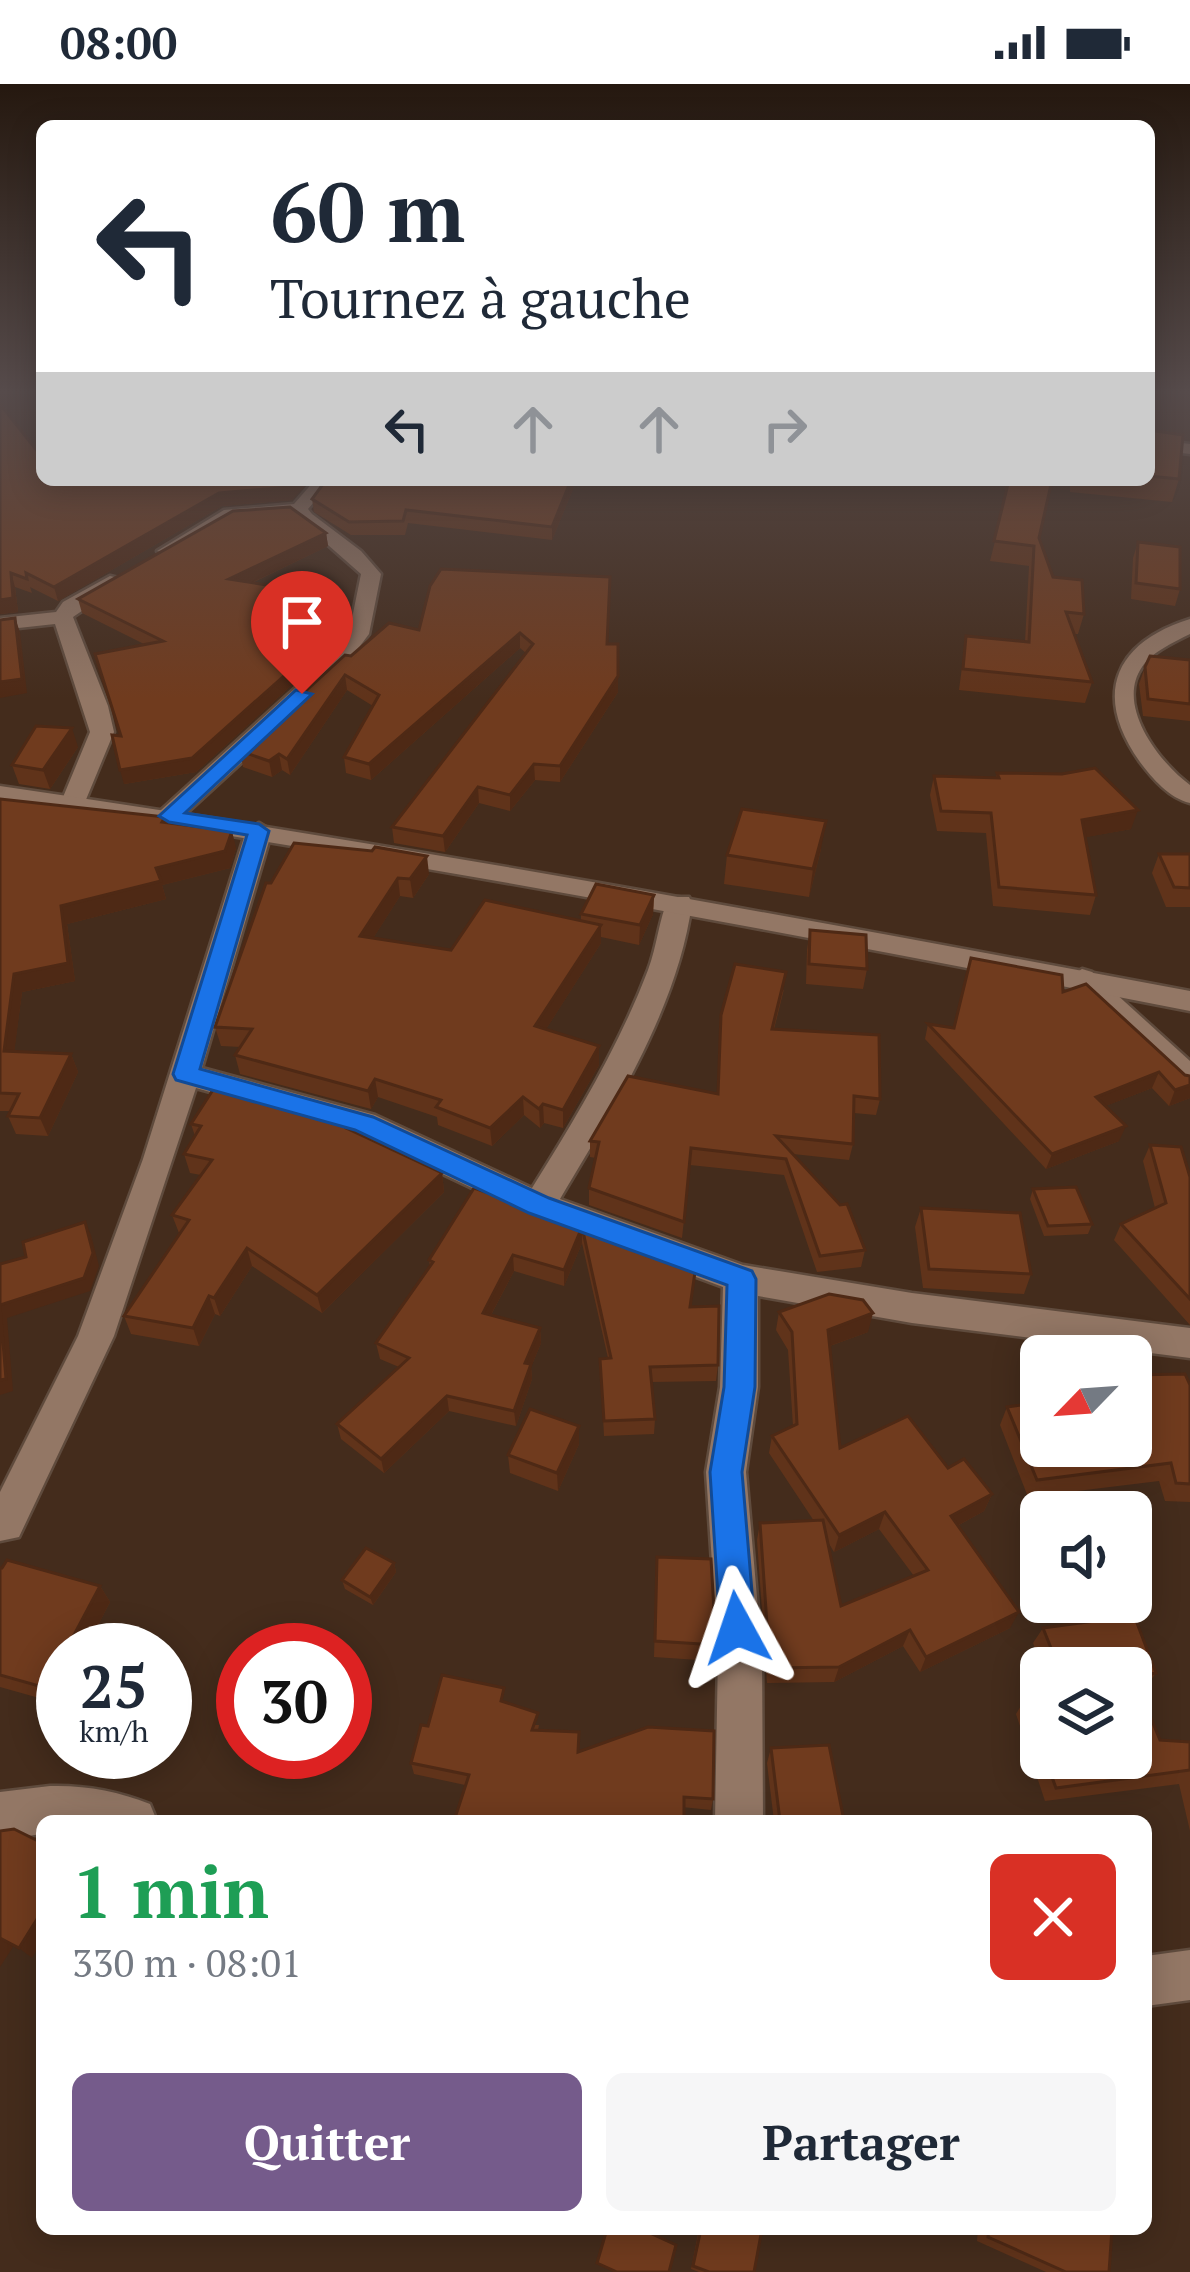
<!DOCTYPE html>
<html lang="fr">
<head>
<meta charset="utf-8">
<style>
  body { margin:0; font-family:"PT Serif",serif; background:#f6f6f7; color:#1f2937; height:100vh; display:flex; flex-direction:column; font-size:45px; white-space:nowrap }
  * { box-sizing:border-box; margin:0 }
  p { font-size:39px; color:#747a83 }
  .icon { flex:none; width:66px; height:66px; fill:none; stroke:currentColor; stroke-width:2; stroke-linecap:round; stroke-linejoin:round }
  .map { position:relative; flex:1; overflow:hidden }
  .panel { position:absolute; left:36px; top:1731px; width:1116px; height:420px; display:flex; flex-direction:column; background:#fff; border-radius:18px; box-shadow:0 6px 30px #0003 }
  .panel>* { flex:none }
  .banner { position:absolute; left:36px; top:36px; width:1119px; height:366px; border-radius:18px; box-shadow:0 6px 30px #0003; background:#fff; color:#1f2937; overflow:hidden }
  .needle { width:78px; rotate:245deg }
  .buttons { position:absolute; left:1020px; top:1251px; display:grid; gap:24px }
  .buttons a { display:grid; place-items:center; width:132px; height:132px; border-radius:18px; background:#fff; box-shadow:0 6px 30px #0003; font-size:60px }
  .speed { position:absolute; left:36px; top:1539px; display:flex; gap:24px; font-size:60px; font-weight:700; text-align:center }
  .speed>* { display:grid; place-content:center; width:156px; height:156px; border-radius:50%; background:#fff; box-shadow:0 6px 30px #0003; line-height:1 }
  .speed small { font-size:30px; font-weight:400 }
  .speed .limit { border:18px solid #d22; background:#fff; color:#111 }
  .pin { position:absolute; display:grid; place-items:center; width:102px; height:102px; color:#fff; margin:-123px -51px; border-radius:50% 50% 50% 0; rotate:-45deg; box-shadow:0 0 12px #0007 }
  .pin .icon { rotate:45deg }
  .me { position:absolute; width:132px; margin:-66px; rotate:355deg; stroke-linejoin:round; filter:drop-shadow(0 0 9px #0008) }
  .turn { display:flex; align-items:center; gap:42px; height:252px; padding:0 36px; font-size:54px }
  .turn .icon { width:156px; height:156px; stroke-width:2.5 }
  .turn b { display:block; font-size:84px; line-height:102px }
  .lanes { display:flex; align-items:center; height:114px; padding:0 36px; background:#0003; justify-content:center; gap:60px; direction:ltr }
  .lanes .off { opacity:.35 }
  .round { display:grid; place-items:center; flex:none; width:126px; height:126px; border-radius:18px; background:#f6f6f7 }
  .summary { display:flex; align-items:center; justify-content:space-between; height:204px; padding:0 36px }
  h1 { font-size:72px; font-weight:600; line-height:90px; color:#1e9e55 }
  .button { display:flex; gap:24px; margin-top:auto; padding:24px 36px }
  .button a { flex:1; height:138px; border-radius:18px; background:#755b8b; color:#fff; font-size:48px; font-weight:600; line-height:138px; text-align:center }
  .button a+a { background:#f6f6f7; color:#1f2937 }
  .status { display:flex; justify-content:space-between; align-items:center; height:84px; padding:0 60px; background:#fff; direction:ltr }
  .status svg { height:33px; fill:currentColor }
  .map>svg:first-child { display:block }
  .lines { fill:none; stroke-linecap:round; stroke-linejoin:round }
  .minor-casing { stroke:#5f4b3d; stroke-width:5 }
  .tertiary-casing { stroke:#5f4b3d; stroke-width:5 }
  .minor { fill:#937765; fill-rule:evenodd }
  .tertiary { fill:#937765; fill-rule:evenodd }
  .wall { fill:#60331a; fill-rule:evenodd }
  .shaded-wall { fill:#4e2915 }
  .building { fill:#703b1e; stroke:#4e2915; stroke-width:3 }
  .route { fill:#1a73e8; stroke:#114b97; stroke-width:3 }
</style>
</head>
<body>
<div class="status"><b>08:00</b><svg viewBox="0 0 49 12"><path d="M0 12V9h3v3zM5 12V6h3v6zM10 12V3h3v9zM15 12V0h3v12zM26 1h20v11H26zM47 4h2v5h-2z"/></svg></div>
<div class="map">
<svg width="1190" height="2188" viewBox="0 0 1190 2188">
  <rect width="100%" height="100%" fill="#442c1c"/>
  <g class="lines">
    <g class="minor-casing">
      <g id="minor">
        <path d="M1149 355 1190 360V370L1149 365Z"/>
        <path d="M315 396H333L308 425 312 430 361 467 381 490 369 550 342 586 178 737H160L157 732 160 727 326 576 349 549 361 490 294 431 234 435 174 471 157 467 224 426 294 420Z"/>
        <path d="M110 492 127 496 73 533 108 622 114 648 85 718 73 725 61 718 90 648 55 540 0 546V534L56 528 63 518Z"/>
        <path d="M1190 535V550C1174 558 1152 568 1142 583 1115 622 1160 679 1190 701V719C1169 714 1153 695 1140 678 1093 612 1113 559 1190 535Z"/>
        <path d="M259 739 272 747 202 984 375 1031 532 1104C576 1034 619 962 648 886 657 863 659 834 669 813H689L692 819C678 924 613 1026 560 1115L743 1181 912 1209 1190 1244V1274L912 1239 758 1212V1303L746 1388 762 1570 763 1737H715L718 1570 706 1388 720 1303 723 1203 527 1130 354 1048 196 1004 114 1252 19 1453 0 1457V1408L78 1252 143 1075 246 747Z"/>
        <path d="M1082 885 1092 888 1190 977V1005L1179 1002 1072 900 1068 894Z"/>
        <path d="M50 1702C86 1701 117 1707 150 1720L157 1737H42V1750L0 1756V1708Z"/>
        <path d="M1190 1866V1916L1146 1922V1872Z"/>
      </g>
    </g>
    <g class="tertiary-casing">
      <path id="tertiary" d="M0 702C399 760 794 833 1190 907V927C794 850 399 775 0 716Z"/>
    </g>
    <use href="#minor" class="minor"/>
    <use href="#tertiary" class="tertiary"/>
  </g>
  <g class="wall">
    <path d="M0 320 42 396 292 416 222 422 58 517 30 503 32 509 15 503 18 528 0 530Z"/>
    <path d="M1149 346 1179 395 1172 418 1070 408V396H1149Z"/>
    <path d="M326 396H573V405L552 456 408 439 405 451H351L314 428 312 415Z"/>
    <path d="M1006 396H1052L1039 454 1053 493 1084 530 1078 550H1074L1092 598 1085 619 959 606 966 552 1025 558 1029 482 990 477 1005 418Z"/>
    <path d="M326 449 328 462 252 499 325 523 287 560 316 579 196 688 124 700 121 652 146 561 82 529 78 515Z"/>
    <path d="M1138 458 1180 505 1175 522 1131 515 1133 474Z"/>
    <path d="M430 502 608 560 618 608 560 698 535 696 510 727 479 719 445 768 394 759 392 743 526 569 520 564 371 696 346 689 344 673 373 622 347 606 290 691 282 686 272 693 243 683 240 667 351 572 419 546Z"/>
    <path d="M1190 576V637L1143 632 1139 600 1145 583Z"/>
    <path d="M78 663 50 705 19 700 12 681Z"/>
    <path d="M997 689 1131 745 1085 753 1096 811 1090 831 993 822 986 749 937 747 930 711 934 692 996 694Z"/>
    <path d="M0 715 167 738 236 764 230 784 162 801 166 815 67 840 75 897 22 908 14 967 71 970 78 988 48 1052 16 1050 8 1032 10 1027H0Z"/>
    <path d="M821 765 809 813 724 800 727 771Z"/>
    <path d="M1159 770H1190V823H1166L1152 789Z"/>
    <path d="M429 790 413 814 400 812 373 854 451 866 581 837V830L654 811 653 830 639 861 601 853V859L546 945 599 981 563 1044 544 1039 540 1044 524 1031 492 1062 438 1041 437 1033 378 1013 371 1025 240 990 235 971 241 963 221 962 215 943 266 799Z"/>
    <path d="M810 846 867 885 863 905 806 900 807 866Z"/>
    <path d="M784 905 774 945 880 1015 876 1031 854 1029 853 1060 849 1076 793 1070 865 1166 861 1183 817 1188 784 1091 690 1081 682 1154 589 1121V1104L596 1074 590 1073V1057L717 1010Z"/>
    <path d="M1063 908 1185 991 1190 992V1014L1169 1022 1152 1004 1105 1022 1119 1057 1046 1085 925 955 928 940 954 944Z"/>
    <path d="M349 1034 351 1047 442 1089 444 1108 322 1229 252 1182 220 1232 215 1230 199 1262 131 1250 124 1232 179 1149 172 1131 201 1091 190 1089 184 1070 195 1052 191 1040Z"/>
    <path d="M1150 1061 1190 1093V1241L1114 1156 1121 1140 1155 1124 1143 1077Z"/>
    <path d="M474 1104 696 1181 691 1223 718 1281 716 1297 651 1298 655 1335 654 1350 604 1352 600 1275 608 1274 582 1159 564 1202 514 1187 491 1231 540 1244 541 1259 531 1283 532 1295 516 1342 449 1327 384 1389 341 1355 337 1340 399 1283 380 1275 376 1259 430 1182 429 1176Z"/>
    <path d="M1033 1105 1092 1140 1088 1150 1044 1152 1030 1115Z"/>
    <path d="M921 1124 1031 1190 1024 1210 923 1204 915 1143Z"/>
    <path d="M779 1228 868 1248 830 1262 840 1364 948 1384 992 1410 984 1427 957 1442 1010 1544 920 1588 903 1562 834 1598 767 1599 757 1456 760 1439 814 1437 769 1369 772 1352 793 1342 788 1266 776 1246ZM879 1445 914 1492 841 1522 828 1458 834 1468Z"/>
    <path d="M1190 1301V1418L1165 1417 1159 1397 1028 1413 1000 1341 1007 1323Z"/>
    <path d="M579 1360 558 1407 510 1389 508 1371Z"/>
    <path d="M657 1473 716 1561 713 1577 654 1573Z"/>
    <path d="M394 1479 396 1488 373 1521 345 1505 342 1496Z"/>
    <path d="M0 1484 100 1502 110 1518 85 1566H63L57 1619 0 1603Z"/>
    <path d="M1075 1518H1129L1156 1589 1145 1604 1139 1605 1160 1656 1190 1658V1747L1179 1700 1045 1717 1016 1630 1025 1615 1041 1613V1674H1131V1584H1043L1033 1559 1043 1544 1081 1539Z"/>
    <path d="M539 1641 538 1646 579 1668 713 1715 711 1726 465 1701 414 1690 411 1679 428 1642Z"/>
    <path d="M771 1664 844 1737H774L767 1679Z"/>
    <path d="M699 2145H762L754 2188H699L691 2185Z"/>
    <path d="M978 2145H1112L1109 2188H1046L977 2157Z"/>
  </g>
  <g class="shaded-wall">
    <path d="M296 396H311L292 416 222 422 58 517 54 503 219 409Z"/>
    <path d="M571 396H573V405L552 456V443Z"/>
    <path d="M326 449 328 462 232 508 229 495Z"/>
    <path d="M11 489 15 503 18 528 0 530V516Z"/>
    <path d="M322 510 325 523 275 571 273 557Z"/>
    <path d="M15 534 20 548 27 609 0 614V598Z"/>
    <path d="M520 549V564L371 696 369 680Z"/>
    <path d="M313 566 316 579 196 688 124 700 120 686Z"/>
    <path d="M345 591 347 606 290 691 287 675Z"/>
    <path d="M618 592V608L560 698V682Z"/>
    <path d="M72 644 78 663 50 705 43 686Z"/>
    <path d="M279 670 282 686 272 693 269 677Z"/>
    <path d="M534 680 535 696 510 727V711Z"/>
    <path d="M478 703 479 719 445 768 443 752Z"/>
    <path d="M1138 726 1131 745 1076 755 1082 736Z"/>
    <path d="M826 737 821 765 809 813 813 785Z"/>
    <path d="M232 747 236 764 230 784 162 801 166 815 67 840 75 897 22 908 12 985 4 967 14 890 61 822 156 784Z"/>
    <path d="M427 772 429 790 413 814 410 795Z"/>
    <path d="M398 794 400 812 363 870 360 852Z"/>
    <path d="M654 811 653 830 639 861 640 841Z"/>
    <path d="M601 841V859L536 961 535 942Z"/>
    <path d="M599 962V981L563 1044V1026Z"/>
    <path d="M71 970 78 988 48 1052 40 1034Z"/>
    <path d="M1159 988 1152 1004 1090 1028 1096 1013Z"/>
    <path d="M375 995 378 1013 371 1025 368 1007Z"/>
    <path d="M1190 1001V1014L1169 1022 1175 1006Z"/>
    <path d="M523 1013 524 1031 492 1062 490 1044Z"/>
    <path d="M543 1020 544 1039 540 1044 539 1025Z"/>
    <path d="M1126 1042 1119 1057 1046 1085 1052 1070Z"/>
    <path d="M442 1089 444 1108 322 1229 317 1211Z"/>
    <path d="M85 1138 91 1151 99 1182 90 1207 7 1234 13 1307 0 1311V1221Z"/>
    <path d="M582 1143V1159L564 1202V1186Z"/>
    <path d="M247 1164 252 1182 220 1232 214 1214Z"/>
    <path d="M513 1171 514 1187 484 1244 483 1229Z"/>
    <path d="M209 1212 215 1230 199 1262 193 1244Z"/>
    <path d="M873 1229 868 1248 824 1264 828 1246Z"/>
    <path d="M540 1244 541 1259 531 1283 532 1295 516 1342 514 1327 525 1279Z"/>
    <path d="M447 1312 449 1327 384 1389 381 1375Z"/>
    <path d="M579 1342V1360L558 1407 557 1389Z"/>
    <path d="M992 1410 984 1427 944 1449 951 1432Z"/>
    <path d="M885 1428 879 1445 834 1468 839 1451Z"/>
    <path d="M394 1479 396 1488 373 1521 370 1513Z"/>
    <path d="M100 1502 110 1518 85 1566H66Z"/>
    <path d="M1019 1528 1010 1544 920 1588 926 1573Z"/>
    <path d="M910 1546 903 1562 834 1598 839 1583Z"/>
    <path d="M63 1571V1608L57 1619 46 1604Z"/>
    <path d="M42 1827V1857L32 1874 19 1864Z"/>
    <path d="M0 1854 13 1863 0 1883Z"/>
  </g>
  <g class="building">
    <path d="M0 320 42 373V396H129L246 400 247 396H296L290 403 219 409 54 503 26 489 27 495 11 489 13 514 0 516Z"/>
    <path d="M1149 346 1183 351 1179 395 1149 392Z"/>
    <path d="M326 396H571L552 443 406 426 403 437 349 438 312 415Z"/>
    <path d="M1009 396H1052L1039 454 1053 493 1082 496 1084 530 1066 528 1092 598 963 585 966 552 1029 558 1034 462 994 457Z"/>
    <path d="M290 423 326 449 229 495 322 510 273 557 313 566 192 674 120 686 112 651 121 652 95 570 163 557 78 515 233 427Z"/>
    <path d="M1138 458 1180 463V505L1136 499Z"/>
    <path d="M441 485 610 493 607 560H618V592L560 682 534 680 510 711 478 703 443 752 392 743 533 560 520 549 369 680 344 673 379 611 345 591 287 675 279 670 269 677 240 667 345 571 351 572 389 539 419 546 430 502Z"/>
    <path d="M15 534 22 595 0 598V536Z"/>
    <path d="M1150 572 1190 576V620L1148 615 1145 583Z"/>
    <path d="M36 642 72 644 43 686 12 681Z"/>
    <path d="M1095 684 1138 726 1082 736 1096 811 999 803 991 729 941 727 934 692 999 694 997 689 1062 690Z"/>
    <path d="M0 715 165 733 162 738 232 747 225 767 156 784 161 797 61 822 68 879 14 890 4 967 71 970 40 1034 8 1032 19 1010 0 1009Z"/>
    <path d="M742 725 826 737 813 785 727 771Z"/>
    <path d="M294 759 372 767 375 763 427 772 410 795 398 794 360 852 451 866 485 816 601 841 535 942 599 962 563 1026 543 1020 539 1025 523 1013 490 1044 436 1023 441 1016 375 995 368 1007 235 971 252 945 215 943 266 799H271Z"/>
    <path d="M1159 770H1190V804L1174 803Z"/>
    <path d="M596 800 654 811 640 841 581 830Z"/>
    <path d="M810 846 866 851 867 885 809 880Z"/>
    <path d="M971 874 1062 891 1063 908 1086 900 1185 991 1190 992V1001L1175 1006 1159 988 1096 1013 1126 1042 1052 1070 928 940 954 944Z"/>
    <path d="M735 880 786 888 772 945 879 951 880 1015 854 1012 853 1060 776 1052 840 1121 847 1120 865 1166 820 1172 786 1075 691 1064 684 1138 589 1104 599 1058 590 1057 628 992 718 1010 721 931Z"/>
    <path d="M218 998 349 1034 346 1044 442 1089 317 1211 247 1164 214 1214 209 1212 193 1244 124 1232 189 1136 172 1131 212 1076 184 1070 201 1042 191 1040Z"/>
    <path d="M1150 1061 1181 1063 1190 1093V1215L1121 1140 1166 1119Z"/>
    <path d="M1076 1103 1092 1140 1048 1142 1033 1105Z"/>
    <path d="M474 1104 696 1181 690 1223 719 1222 718 1281 650 1283 655 1335 604 1337 600 1275 611 1274 582 1143 564 1186 513 1171 483 1229 540 1244 525 1279 531 1280 514 1327 447 1312 381 1375 337 1340 409 1274 376 1259 433 1178 429 1176Z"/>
    <path d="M921 1124 1020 1129 1031 1190 929 1185Z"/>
    <path d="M85 1138 93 1169 84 1194 0 1221V1180L26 1173 23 1158Z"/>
    <path d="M829 1210 863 1216 873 1229 828 1246 840 1364 908 1332 948 1384 964 1375 992 1410 951 1432 1019 1528 926 1573 910 1546 839 1583 770 1584 760 1439 823 1436 841 1522 928 1486 885 1428 839 1451 772 1352 797 1340 792 1248 779 1228Z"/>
    <path d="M0 1222 6 1295 0 1296Z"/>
    <path d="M1185 1290 1190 1301V1400L1176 1399 1171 1379 1037 1396 1007 1323 1041 1318V1362H1131V1291Z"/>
    <path d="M530 1325 579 1342 557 1389 508 1371Z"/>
    <path d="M366 1464 394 1479 370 1513 342 1496Z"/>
    <path d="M657 1473 711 1475 716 1561 655 1557Z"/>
    <path d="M7 1476 100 1502 66 1566H63V1571L46 1604 0 1591V1484H2Z"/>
    <path d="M1090 1518H1129L1156 1589 1134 1593 1160 1656 1190 1658V1686L1056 1704 1045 1674H1131V1584H1059L1043 1544 1095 1537Z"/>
    <path d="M442 1591 504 1604 501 1617 538 1629 532 1646 579 1648 578 1668 648 1643 714 1647 713 1715 684 1713V1737H454L469 1691 411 1679 421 1641 428 1642Z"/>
    <path d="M1041 1613V1661L1025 1615Z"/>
    <path d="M829 1661 844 1737H780L771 1664Z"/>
    <path d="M14 1745 42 1759V1827L19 1864 0 1854V1747Z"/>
    <path d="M607 2145H641L676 2161 669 2188H617L597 2179Z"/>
    <path d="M701 2145H762L754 2188H709L693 2182Z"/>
    <path d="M989 2145H1112L1109 2188H1066L988 2153Z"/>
  </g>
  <linearGradient id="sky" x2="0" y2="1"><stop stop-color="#25180f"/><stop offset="0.5" stop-color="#564b4b"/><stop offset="1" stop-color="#564b4b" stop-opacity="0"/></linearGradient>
  <rect width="1190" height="615" fill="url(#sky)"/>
  <path class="route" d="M296 606 312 610 185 729 259 740 269 747 200 985 373 1033 549 1114 752 1187 756 1195 755 1303 742 1388 755 1544 750 1557 737 1562 725 1557 720 1544 710 1388 724 1303 727 1201 529 1129 355 1046 176 996 173 990 247 751 169 738 159 732Z"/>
</svg>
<div class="buttons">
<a><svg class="needle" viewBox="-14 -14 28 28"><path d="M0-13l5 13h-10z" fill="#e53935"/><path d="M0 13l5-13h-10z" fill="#747a83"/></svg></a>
<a><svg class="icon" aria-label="sound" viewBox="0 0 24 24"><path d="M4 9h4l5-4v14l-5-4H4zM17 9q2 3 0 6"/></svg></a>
<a><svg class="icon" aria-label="layers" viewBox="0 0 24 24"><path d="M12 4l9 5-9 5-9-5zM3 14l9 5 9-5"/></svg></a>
</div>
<div class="speed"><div>25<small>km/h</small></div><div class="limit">30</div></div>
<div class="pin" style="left:302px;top:610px;background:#d93025"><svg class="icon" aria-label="arrive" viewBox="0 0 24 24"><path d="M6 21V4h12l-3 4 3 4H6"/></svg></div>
<svg class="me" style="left:737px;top:1544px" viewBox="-20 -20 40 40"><path d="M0-17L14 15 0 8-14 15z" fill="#1a73e8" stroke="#fff" stroke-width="4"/></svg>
<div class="banner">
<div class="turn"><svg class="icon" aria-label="left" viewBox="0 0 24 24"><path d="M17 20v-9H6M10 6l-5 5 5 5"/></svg><div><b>60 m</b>Tournez à gauche</div></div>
<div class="lanes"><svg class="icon" aria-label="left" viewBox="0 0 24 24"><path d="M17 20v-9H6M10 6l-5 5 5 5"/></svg><svg class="icon off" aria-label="ahead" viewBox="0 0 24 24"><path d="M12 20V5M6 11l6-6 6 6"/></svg><svg class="icon off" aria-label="ahead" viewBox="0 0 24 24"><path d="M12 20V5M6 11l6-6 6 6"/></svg><svg class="icon off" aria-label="right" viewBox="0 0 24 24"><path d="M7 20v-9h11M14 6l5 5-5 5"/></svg></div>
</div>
<section class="panel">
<div class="summary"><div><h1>1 min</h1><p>330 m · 08:01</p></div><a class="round" style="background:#d93025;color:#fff"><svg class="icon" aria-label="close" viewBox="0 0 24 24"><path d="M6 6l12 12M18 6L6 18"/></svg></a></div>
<div class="button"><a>Quitter</a><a>Partager</a></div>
</section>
</div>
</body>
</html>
